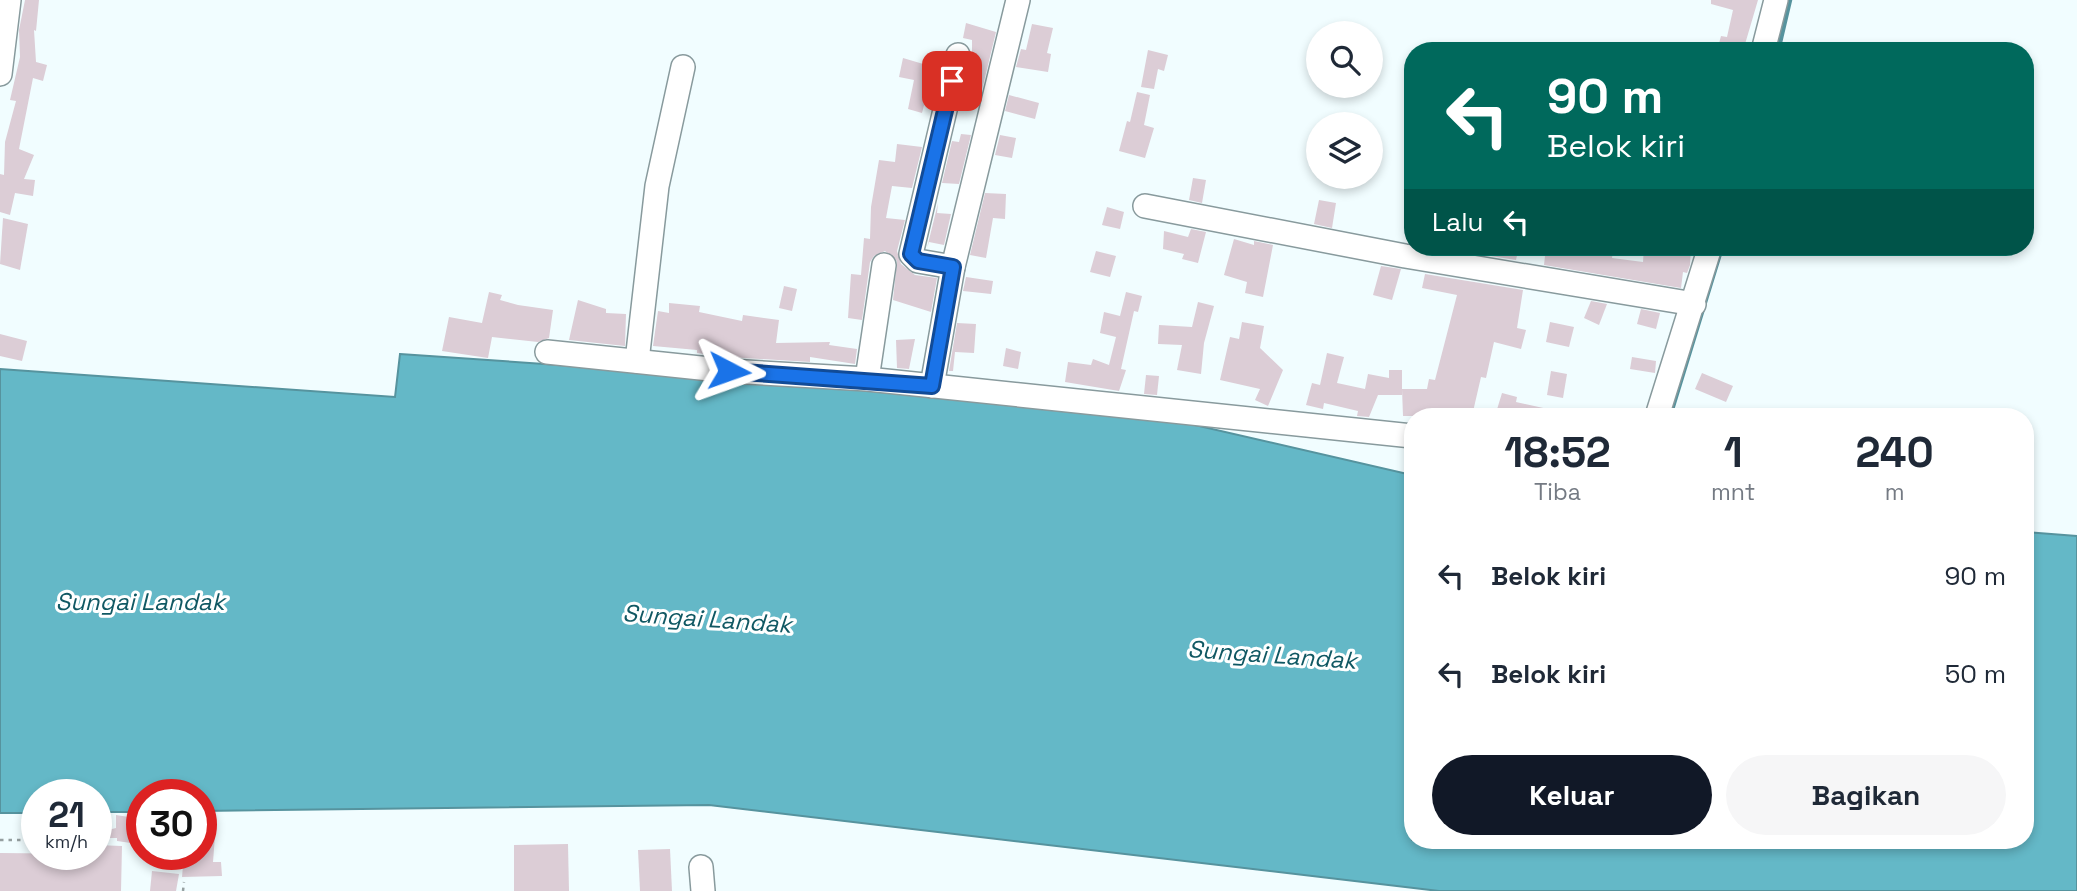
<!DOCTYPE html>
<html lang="id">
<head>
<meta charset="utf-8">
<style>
  body { margin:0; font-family:"Space Grotesk",sans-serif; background:#f6f6f7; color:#1f2937; height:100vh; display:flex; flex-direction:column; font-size:26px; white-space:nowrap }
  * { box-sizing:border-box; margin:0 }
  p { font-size:23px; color:#747a83 }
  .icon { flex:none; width:38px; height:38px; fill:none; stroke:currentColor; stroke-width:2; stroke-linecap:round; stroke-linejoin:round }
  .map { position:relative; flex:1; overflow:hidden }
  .details { position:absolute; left:1404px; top:408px; width:630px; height:441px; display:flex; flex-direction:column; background:#fff; border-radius:28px; box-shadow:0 4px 10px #0003 }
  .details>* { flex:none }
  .banner { position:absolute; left:1404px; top:42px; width:630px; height:214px; border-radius:28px; box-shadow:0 4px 10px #0003; background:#00695c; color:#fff; overflow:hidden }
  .buttons { position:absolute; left:1306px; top:21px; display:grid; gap:14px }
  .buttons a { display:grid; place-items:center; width:77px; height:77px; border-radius:50%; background:#fff; box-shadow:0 4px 10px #0003; font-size:35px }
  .speed { position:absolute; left:21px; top:779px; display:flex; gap:14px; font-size:35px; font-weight:700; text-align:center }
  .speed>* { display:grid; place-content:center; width:91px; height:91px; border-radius:50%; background:#fff; box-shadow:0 4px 10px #0003; line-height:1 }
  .speed small { font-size:18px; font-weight:400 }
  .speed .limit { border:10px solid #d22; background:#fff; color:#111 }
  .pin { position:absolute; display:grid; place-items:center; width:60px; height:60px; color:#fff; margin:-30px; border-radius:14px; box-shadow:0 4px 10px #0006 }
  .me { position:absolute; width:77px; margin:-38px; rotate:94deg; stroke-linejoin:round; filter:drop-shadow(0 0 5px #0008) }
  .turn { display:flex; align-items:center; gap:24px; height:147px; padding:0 28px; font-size:32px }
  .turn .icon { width:91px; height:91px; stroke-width:2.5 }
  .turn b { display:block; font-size:49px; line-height:60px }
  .then { display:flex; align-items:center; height:66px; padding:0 28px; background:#0003; gap:14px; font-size:26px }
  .eta { display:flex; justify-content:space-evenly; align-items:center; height:119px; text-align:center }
  .eta b { font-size:42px; font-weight:700; line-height:49px }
  .primary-button { display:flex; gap:14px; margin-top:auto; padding:14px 28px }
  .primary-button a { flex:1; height:80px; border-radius:42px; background:#111827; color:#fff; font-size:28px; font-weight:700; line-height:80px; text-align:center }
  .primary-button a+a { background:#f6f6f7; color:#1f2937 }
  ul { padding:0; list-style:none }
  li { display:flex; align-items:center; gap:21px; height:98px; padding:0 28px }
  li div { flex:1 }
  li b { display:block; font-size:26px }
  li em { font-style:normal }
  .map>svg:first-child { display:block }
  .water { fill:#64b8c7; stroke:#56939e; stroke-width:2 }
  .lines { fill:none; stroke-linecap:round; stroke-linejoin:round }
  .stream { stroke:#56939e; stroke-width:4.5 }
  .building { fill:#dccdd6 }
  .minor-casing { stroke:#889a9d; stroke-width:26 }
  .path { stroke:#959fa0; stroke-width:2.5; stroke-dasharray:3.5 5; stroke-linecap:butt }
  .minor { stroke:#fff; stroke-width:23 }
  .route-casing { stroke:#114b97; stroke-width:18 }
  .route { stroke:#1a73e8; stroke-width:12 }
  .labels { text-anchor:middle; stroke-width:6; stroke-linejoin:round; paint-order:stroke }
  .water-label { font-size:24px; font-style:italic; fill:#105863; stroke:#fff }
</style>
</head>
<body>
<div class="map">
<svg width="2077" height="891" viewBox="0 0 2077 891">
  <rect width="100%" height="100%" fill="#f1fdff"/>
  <path class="water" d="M400 354 776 380 1147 414 1412 475V840H2025V532L2077 536V891H1439L709 805 201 811V794H142V812H96V794H37V813H0V369L395 397Z"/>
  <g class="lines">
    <g class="stream">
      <path d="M1778 51 1790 0"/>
      <path d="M1670 416 1722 247"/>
    </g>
  </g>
  <g class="building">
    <path d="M25 0H39L36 31 34 30 36 62 47 65 43 81 33 78 19 149 34 155 24 179 35 180 33 196 15 193 10 215 0 212V174L4 175 5 142 16 101 10 100 20 57 19 30Z"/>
    <path d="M1711 0H1758L1743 51H1717L1721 36 1727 37 1733 10 1711 4Z"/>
    <path d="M966 23 996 32 980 98 963 95 972 58V40L963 38Z"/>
    <path d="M1032 24 1053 28 1047 53 1051 54 1048 72 1016 67 1021 49 1026 50Z"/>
    <path d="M1148 50 1168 55 1164 71 1158 69 1154 89 1141 87Z"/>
    <path d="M903 58 940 69 937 84 930 82 922 113 908 109 914 80 899 77Z"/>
    <path d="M1137 92 1150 95 1144 125 1154 128 1145 158 1119 151 1127 121 1130 122Z"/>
    <path d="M1009 95 1039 103 1035 119 1005 111Z"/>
    <path d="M961 134 971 135 959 184 942 183 952 141 959 142Z"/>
    <path d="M1000 135 1016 138 1012 158 995 155Z"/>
    <path d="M897 144 922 147 912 188 892 186 886 218 905 220 897 251 901 264 915 275 937 278 931 312 893 300 897 261 885 251 874 256 870 262 862 320 848 318 851 274 861 275 864 238 870 239 871 207 879 160 895 162Z"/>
    <path d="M1193 178 1206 180 1202 203 1189 200Z"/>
    <path d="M985 193 1006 194 1005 219 993 218 986 258 970 255Z"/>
    <path d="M1319 200 1336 203 1332 228 1314 224Z"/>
    <path d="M938 203 937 213 951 214 944 245 929 242 927 248Z"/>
    <path d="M1107 207 1124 212 1120 229 1102 225Z"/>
    <path d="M3 218 28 224 20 270 0 264Z"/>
    <path d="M1191 229 1206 232 1198 263 1182 259 1184 254 1163 249 1164 231 1188 237Z"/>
    <path d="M1234 239 1254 245V241L1273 245 1263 297 1245 293 1247 282 1224 275Z"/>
    <path d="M1480 247H1519L1516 260 1479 254Z"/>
    <path d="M1546 247 1613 251 1612 258 1643 262 1644 247H1691L1690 265 1687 273 1683 272 1681 288 1544 265Z"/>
    <path d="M1096 251 1116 256 1110 277 1090 272Z"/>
    <path d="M1381 266 1401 269 1392 300 1373 295Z"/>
    <path d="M1425 274 1523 290 1517 328 1526 330 1521 349 1494 342 1486 378 1481 377 1472 416H1403L1402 389H1427L1429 379 1435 380 1457 295 1422 288Z"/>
    <path d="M966 277 993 281 991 294 963 291Z"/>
    <path d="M784 286 797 289 792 311 779 308Z"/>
    <path d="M489 292 502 295 500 300 518 305 553 310 549 338 538 342 492 337 488 358 442 351 449 317 482 323Z"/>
    <path d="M1126 292 1142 296 1138 312 1134 311 1121 369 1126 370 1119 391 1065 382 1068 362 1091 365 1093 359 1109 365 1116 337 1100 333 1104 312 1120 316Z"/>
    <path d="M578 300 606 309V313L626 314 625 346 569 340Z"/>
    <path d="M1591 301 1607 304 1599 325 1584 318Z"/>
    <path d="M1198 302 1214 306 1204 343 1201 374 1177 370 1182 345 1158 344 1159 325 1192 327Z"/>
    <path d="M669 303 700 306 699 312 742 321 743 315 779 320 776 343 830 342 829 345 857 349 855 364 810 357V362L729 357 697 353V350L653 346 658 311 669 313Z"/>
    <path d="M1641 309 1660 313 1656 329 1637 324Z"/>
    <path d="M1242 322 1264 326 1260 348 1283 370 1268 406 1255 400 1260 389 1220 380 1230 337 1239 339Z"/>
    <path d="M1550 322 1574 327 1569 347 1546 342Z"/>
    <path d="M957 323 976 324 974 353 955 352 953 371H949Z"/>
    <path d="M0 334 27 341 22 361 0 356Z"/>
    <path d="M915 339 909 369 897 368 896 340Z"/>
    <path d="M1006 348 1021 352 1018 369 1003 366Z"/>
    <path d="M1327 353 1344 357 1337 383 1365 389 1368 374 1389 378V370H1402V395H1378L1369 417 1357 416 1358 411 1324 403 1323 409 1306 405 1312 383 1320 385Z"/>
    <path d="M1632 357 1656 361 1655 373 1630 369Z"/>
    <path d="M1551 371 1567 374 1563 398 1547 395Z"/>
    <path d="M1702 373 1733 386 1726 402 1695 389Z"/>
    <path d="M1146 375 1159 376 1157 395 1144 394Z"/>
    <path d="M1502 393 1517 397 1516 402 1557 411 1556 416H1495Z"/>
    <path d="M116 815 129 817V825L142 821V837H131V843L117 841V838H97L96 833 116 828Z"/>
    <path d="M201 822 216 823 213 862H221L222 876 182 877 184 854H201Z"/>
    <path d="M568 844 569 891H514V845Z"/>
    <path d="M96 845 122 846 121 891H0V853L96 854Z"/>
    <path d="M670 849 672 891H640L638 850Z"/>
    <path d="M152 871 179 874 176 891H150Z"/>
  </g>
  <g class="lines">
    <g class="minor-casing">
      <g id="minor">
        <path d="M1763 51 1776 0"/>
        <path d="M0 74 9 0"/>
        <path d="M1145 206 1405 256 1694 304"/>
        <path d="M953 267 918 261 911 254 958 55"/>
        <path d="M547 352 729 371 867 379 1412 436"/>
        <path d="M637 361 657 186 683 67"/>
        <path d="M867 379 884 265"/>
        <path d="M932 386 953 267 1018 0"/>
        <path d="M1657 416 1710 247"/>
        <path d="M701 867 703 891"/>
      </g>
    </g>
    <g class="path">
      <path d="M0 840H37"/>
      <path d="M183 891 184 882"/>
    </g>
    <use href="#minor" class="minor"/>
  </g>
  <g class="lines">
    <g class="route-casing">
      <path id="route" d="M729 371 932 386 953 267 918 261 911 254 952 81"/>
    </g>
    <use href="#route" class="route"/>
  </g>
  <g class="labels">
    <g class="water-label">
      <text x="140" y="610">Sungai Landak</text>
      <text transform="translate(707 619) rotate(4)" y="8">Sungai Landak</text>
      <text transform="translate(1272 655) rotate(4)" y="8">Sungai Landak</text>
    </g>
  </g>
</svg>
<div class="buttons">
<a><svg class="icon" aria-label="search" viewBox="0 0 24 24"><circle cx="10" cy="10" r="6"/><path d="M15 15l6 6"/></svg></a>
<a><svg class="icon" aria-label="layers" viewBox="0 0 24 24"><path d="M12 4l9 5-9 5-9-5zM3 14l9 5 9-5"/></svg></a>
</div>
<div class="speed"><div>21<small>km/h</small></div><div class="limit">30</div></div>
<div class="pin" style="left:952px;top:81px;background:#d93025"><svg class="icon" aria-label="arrive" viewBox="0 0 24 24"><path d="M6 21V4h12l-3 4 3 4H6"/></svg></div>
<svg class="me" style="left:729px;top:371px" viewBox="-20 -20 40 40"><path d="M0-17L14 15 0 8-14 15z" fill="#1a73e8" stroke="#fff" stroke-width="4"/></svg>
<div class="banner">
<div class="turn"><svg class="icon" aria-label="left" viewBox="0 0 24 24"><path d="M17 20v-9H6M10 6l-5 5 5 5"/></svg><div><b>90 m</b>Belok kiri</div></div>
<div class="then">Lalu<svg class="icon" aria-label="left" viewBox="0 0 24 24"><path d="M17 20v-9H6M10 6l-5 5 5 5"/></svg></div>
</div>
<section class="details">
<div class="eta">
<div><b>18:52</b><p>Tiba</p></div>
<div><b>1</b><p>mnt</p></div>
<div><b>240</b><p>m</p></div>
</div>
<ul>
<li><svg class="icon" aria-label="left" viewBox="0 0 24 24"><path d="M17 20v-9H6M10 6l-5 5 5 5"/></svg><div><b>Belok kiri</b></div><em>90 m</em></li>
<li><svg class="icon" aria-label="left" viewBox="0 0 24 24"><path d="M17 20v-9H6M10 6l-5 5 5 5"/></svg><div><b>Belok kiri</b></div><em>50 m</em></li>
</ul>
<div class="primary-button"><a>Keluar</a><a>Bagikan</a></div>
</section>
</div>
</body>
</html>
